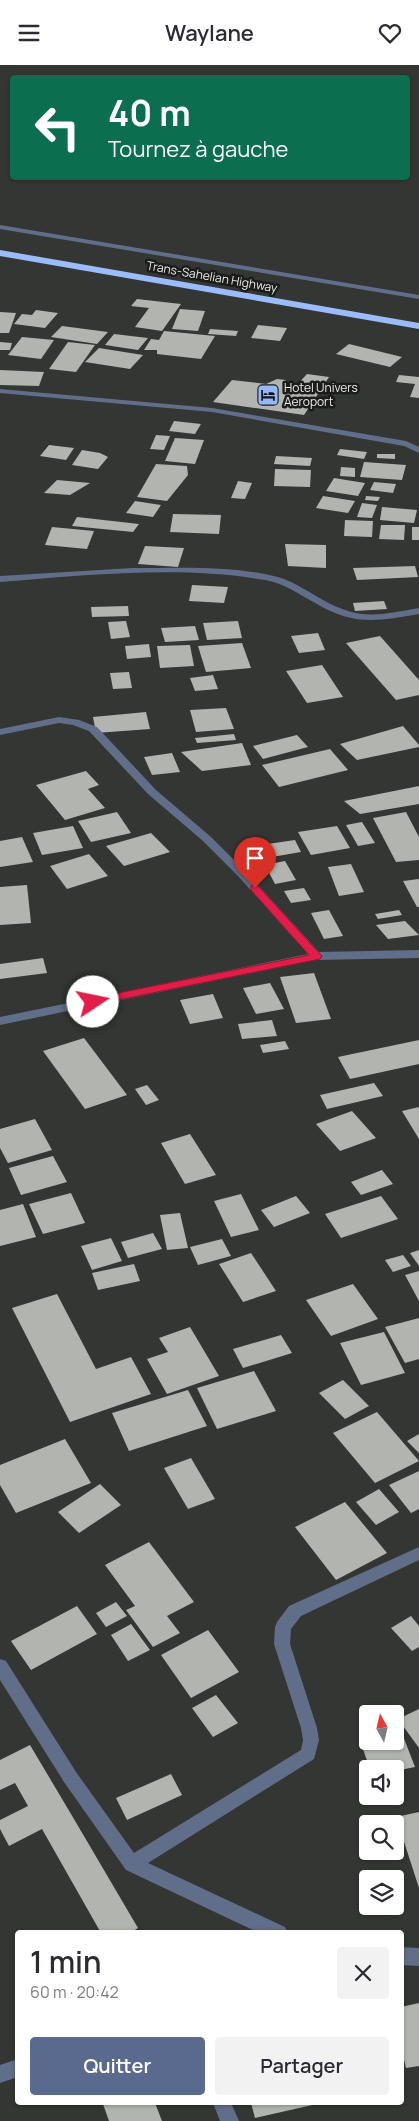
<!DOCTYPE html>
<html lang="fr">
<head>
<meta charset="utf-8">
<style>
  body { margin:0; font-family:Manrope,sans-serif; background:#f2f2f3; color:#2b2b33; height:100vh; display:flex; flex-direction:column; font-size:19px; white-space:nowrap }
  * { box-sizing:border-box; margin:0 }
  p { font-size:16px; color:#7c7c81 }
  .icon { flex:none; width:28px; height:28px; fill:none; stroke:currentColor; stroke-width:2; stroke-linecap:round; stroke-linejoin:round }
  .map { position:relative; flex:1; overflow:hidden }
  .drawer { position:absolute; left:15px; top:1865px; width:389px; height:175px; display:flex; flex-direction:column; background:#fff; border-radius:5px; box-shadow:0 1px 4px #0004 }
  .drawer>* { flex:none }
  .hud { position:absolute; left:10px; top:10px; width:400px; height:105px; border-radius:5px; box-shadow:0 1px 4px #0004; background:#0b6e4f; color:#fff; overflow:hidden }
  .needle { width:32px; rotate:352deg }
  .controls { position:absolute; left:359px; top:1640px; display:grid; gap:10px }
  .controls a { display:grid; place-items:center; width:45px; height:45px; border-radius:5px; background:#fff; box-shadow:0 1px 4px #0004; font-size:25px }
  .pin { position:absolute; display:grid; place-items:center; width:42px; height:42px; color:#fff; margin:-51px -21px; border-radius:50% 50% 50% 0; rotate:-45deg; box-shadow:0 0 5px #0007 }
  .pin .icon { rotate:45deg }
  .me { position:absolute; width:55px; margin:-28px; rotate:79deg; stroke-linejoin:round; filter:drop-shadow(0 0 4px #0008) }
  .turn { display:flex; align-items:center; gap:18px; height:105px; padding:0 15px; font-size:22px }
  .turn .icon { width:65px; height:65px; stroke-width:2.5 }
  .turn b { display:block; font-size:35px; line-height:42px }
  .round { display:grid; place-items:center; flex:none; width:52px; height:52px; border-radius:5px; background:#f2f2f3 }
  .summary { display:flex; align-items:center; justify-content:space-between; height:85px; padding:0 15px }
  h1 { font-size:30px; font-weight:600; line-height:38px }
  .cta { display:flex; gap:10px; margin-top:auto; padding:10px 15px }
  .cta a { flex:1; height:58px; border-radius:5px; background:#5a6a8e; color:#fff; font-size:20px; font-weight:600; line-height:58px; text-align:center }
  .cta a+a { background:#f2f2f3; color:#2b2b33 }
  header { display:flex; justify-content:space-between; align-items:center; height:65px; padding:0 15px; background:#fff; font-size:22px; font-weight:600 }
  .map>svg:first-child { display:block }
  .building { fill:#b1b4af }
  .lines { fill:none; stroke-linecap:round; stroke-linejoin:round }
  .street { fill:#616e89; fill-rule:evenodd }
  .highway { fill:#9bbcfc; fill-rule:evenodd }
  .route { fill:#e11d48; stroke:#92132f }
  .labels { text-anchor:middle; stroke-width:5; stroke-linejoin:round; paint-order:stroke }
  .far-street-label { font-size:12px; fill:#ebecea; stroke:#1c1d1b }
  .far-poi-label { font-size:12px; fill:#ebecea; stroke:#1c1d1b; text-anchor:start }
</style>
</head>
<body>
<header><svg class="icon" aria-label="menu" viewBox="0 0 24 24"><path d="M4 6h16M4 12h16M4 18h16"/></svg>Waylane<svg class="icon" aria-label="heart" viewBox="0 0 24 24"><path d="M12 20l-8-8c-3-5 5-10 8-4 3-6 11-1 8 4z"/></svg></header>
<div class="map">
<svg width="419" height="2056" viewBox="0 0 419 2056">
  <rect width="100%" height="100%" fill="#333632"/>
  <g class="building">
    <path d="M137 234 181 239 162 266 135 262 149 243 131 241Z"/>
    <path d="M180 244 205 246 198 266 172 264Z"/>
    <path d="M36 245 58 248 45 263 14 259 22 249 32 250Z"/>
    <path d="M0 247 16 248 9 268H0Z"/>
    <path d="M258 260 287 263 280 276 251 273Z"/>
    <path d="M62 261 108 267 97 279 51 272Z"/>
    <path d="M210 264 238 266 236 271 208 269Z"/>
    <path d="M164 266 215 271 201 294 157 289V285H144L151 274 159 275Z"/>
    <path d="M114 269 148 273 138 285 105 280Z"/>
    <path d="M22 272 54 275 41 294 8 290Z"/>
    <path d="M0 277 12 278 10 285H0Z"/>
    <path d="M68 277 95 280 76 307 49 304Z"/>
    <path d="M349 279 402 292 390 302 336 289Z"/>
    <path d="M99 283 143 290 130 304 85 297Z"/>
    <path d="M0 305 44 307 39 321 0 320Z"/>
    <path d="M307 309 329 312 304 350 213 337 232 315 266 319 277 314 286 315V322L294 323Z"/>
    <path d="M399 310 419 312V333L410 332 415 319 396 317Z"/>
    <path d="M174 356 201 359 195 369 169 366Z"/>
    <path d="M156 370 170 371 164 385 150 384Z"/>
    <path d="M175 373 204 375 195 399 165 396Z"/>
    <path d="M49 380 74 383 66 395 40 391Z"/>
    <path d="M340 384 367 387 364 394 337 390Z"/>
    <path d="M82 385 100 388 108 392 98 404 72 400Z"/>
    <path d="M377 389H395V394L377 393Z"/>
    <path d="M276 391 312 393 310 401 274 399Z"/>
    <path d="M364 397 406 400 402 415 360 412Z"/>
    <path d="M156 399 187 401 188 410 167 436 137 432Z"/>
    <path d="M341 402 355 403V412L340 411Z"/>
    <path d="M275 404 311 405 310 422 274 421Z"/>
    <path d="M334 413 365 418 358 431 326 426Z"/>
    <path d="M57 415 90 418 70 430 44 428Z"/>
    <path d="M238 416 252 418 245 434 231 433Z"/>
    <path d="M374 417 396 419 393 428 370 425Z"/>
    <path d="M323 431 355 436 348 448 316 443Z"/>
    <path d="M366 431 380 432 378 436 365 435Z"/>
    <path d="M135 436 161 440 153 452 126 448Z"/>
    <path d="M362 438 377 440 372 453 357 452Z"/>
    <path d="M382 442 417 445 414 458 380 455Z"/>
    <path d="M173 449 221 450 219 469 170 467Z"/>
    <path d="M77 452 139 459 133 467 72 461Z"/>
    <path d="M345 455 373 456 372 472 344 471Z"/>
    <path d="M381 460H405L404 475 379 474Z"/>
    <path d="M52 462 94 466 87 484 45 480Z"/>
    <rect x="412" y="462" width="7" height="13"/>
    <path d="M285 479 326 480V503L288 501Z"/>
    <path d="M145 481 184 483 178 502 138 499Z"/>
    <path d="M415 501 418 512 357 515 353 503Z"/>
    <path d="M192 520 228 522 224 538 189 536Z"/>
    <path d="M384 536 387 544 355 546 353 538Z"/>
    <path d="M128 541 129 551 92 552 91 542Z"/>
    <path d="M126 556 130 572 111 574 108 557Z"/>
    <path d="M238 556 242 573 207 575 203 558Z"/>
    <path d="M195 561 199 575 165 577 161 563Z"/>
    <path d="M318 568 325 585 299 588 291 571Z"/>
    <path d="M380 571 419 615V630L396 635 346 578Z"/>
    <path d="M242 578 251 603 206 607 198 581Z"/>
    <path d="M149 579 151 592 127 594 125 581Z"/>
    <path d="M190 580 194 601 160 603 157 581Z"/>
    <path d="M322 600 343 632 307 638 286 606Z"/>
    <path d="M129 607 132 623 113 624 110 608Z"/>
    <path d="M213 610 218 624 195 626 190 613Z"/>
    <path d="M226 643 234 664 196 667 190 645Z"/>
    <path d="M146 647 150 664 96 668 93 652Z"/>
    <path d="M403 661 419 680V682L357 695 340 679Z"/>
    <path d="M234 669 236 675 197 678 195 673Z"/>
    <path d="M297 670 308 682 263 694 253 681Z"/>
    <path d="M242 678 251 700 202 706 181 687Z"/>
    <path d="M330 684 348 705 279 722 262 700Z"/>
    <path d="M172 688 180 707 152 710 144 692Z"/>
    <path d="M86 706 99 720 88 724 105 743 65 755 36 720Z"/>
    <path d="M419 721V739L360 749 344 736Z"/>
    <path d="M117 747 131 768 91 777 78 756Z"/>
    <path d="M406 747 419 772V795L396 797 373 753Z"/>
    <path d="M362 757 375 778 358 781 346 760Z"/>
    <path d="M73 761 83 783 42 790 33 768Z"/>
    <path d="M337 761 350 783 311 790 298 767Z"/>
    <path d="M151 768 170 787 124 801 106 781Z"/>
    <path d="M22 772 33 797 0 802V776Z"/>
    <path d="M295 775 301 787 260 794 254 781Z"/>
    <path d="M89 789 108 811 67 824 50 801Z"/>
    <path d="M285 796 296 815 275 819 265 800Z"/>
    <path d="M351 799 364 827 339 831 328 802Z"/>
    <path d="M419 814V842H417L403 816Z"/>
    <path d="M27 820 31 858 0 860V822Z"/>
    <path d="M304 823 311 835 291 838 284 826Z"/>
    <path d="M329 845 343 871 324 874 311 848Z"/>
    <path d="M399 845 402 850 378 854 375 849Z"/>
    <path d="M405 856 419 870 388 874 376 860Z"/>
    <path d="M43 893 47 908 0 914V899Z"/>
    <path d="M314 908 331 954 296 958 280 912Z"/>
    <path d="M270 918 284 944 256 949 243 923Z"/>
    <path d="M213 929 223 953 190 959 180 935Z"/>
    <path d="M272 955 277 971 242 974 238 959Z"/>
    <path d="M84 973 127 1030 85 1044 43 986Z"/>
    <path d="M419 975V999L350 1014 338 992Z"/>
    <path d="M285 976 289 984 263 988 260 980Z"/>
    <path d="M374 1018 383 1031 327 1044 320 1030Z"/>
    <path d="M147 1020 159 1035 146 1040 135 1024Z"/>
    <path d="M419 1042V1074L402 1046Z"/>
    <path d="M352 1046 376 1073 340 1086 316 1059Z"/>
    <path d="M35 1054 52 1085 8 1098 0 1083V1064Z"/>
    <path d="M190 1069 216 1110 185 1119 161 1078Z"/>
    <path d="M53 1091 67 1117 21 1130 9 1103Z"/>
    <path d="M382 1105 393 1119 361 1130 351 1117Z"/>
    <path d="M71 1128 85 1158 43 1169 29 1139Z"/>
    <path d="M241 1129 259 1165 231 1172 214 1136Z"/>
    <path d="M296 1131 310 1148 274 1162 261 1145Z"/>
    <path d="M381 1131 398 1154 341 1173 325 1149Z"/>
    <path d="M23 1139 36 1172 0 1181V1145Z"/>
    <path d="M180 1148 188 1183 167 1185 160 1150Z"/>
    <path d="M153 1168 162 1184 128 1193 121 1177Z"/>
    <path d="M111 1173 122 1196 92 1205 81 1181Z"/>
    <path d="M222 1174 231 1191 198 1200 190 1182Z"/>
    <path d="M419 1185V1201L410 1188Z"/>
    <path d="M251 1188 276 1226 243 1237 219 1199Z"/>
    <path d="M403 1190 411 1201 393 1207 385 1195Z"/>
    <path d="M134 1199 140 1216 98 1225 92 1208Z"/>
    <path d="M419 1206V1236L405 1210Z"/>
    <path d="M353 1219 378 1254 331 1271 306 1235Z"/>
    <path d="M57 1229 96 1304 131 1292 151 1329 70 1357 12 1243Z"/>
    <path d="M419 1253V1294L405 1298 385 1262Z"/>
    <path d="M190 1262 219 1311 167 1329 147 1294 168 1287 159 1273Z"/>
    <path d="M384 1267 405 1308 361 1320 340 1278Z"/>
    <path d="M281 1270 292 1288 243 1303 233 1284Z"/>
    <path d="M254 1306 276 1346 217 1364 197 1323Z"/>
    <path d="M343 1315 369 1341 345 1354 319 1328Z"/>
    <path d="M188 1325 207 1361 129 1386 112 1348Z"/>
    <path d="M377 1347 419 1396 375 1418 333 1368Z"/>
    <path d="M419 1369V1388L407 1376Z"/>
    <path d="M65 1374 91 1418 16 1448 0 1420V1400Z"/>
    <path d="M191 1393 215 1434 188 1444 164 1403Z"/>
    <path d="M419 1406V1444L411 1448 389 1420Z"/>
    <path d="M100 1419 121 1440 79 1468 58 1447Z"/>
    <path d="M379 1424 399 1447 376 1460 356 1437Z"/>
    <path d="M345 1437 387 1488 336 1515 295 1462Z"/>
    <path d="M149 1477 194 1537 167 1551 180 1568 153 1582 126 1545 135 1541 105 1500Z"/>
    <path d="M116 1537 127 1551 106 1562 96 1548Z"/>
    <path d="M77 1541 97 1569 31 1605 11 1576Z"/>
    <path d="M411 1551 419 1561V1582L412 1586 391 1563Z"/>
    <path d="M131 1559 150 1585 128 1596 111 1570Z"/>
    <path d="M208 1565 239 1607 191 1633 161 1590Z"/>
    <path d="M216 1630 238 1658 213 1672 192 1643Z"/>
    <path d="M419 1644V1683L398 1654Z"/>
    <path d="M400 1663 415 1702 395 1706V1704H370L359 1673 368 1671V1676H395V1664Z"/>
    <path d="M30 1680 71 1749 138 1863 130 1868H101L42 1764 9 1781 0 1764V1755L28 1741 15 1718 0 1725V1695Z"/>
    <path d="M171 1709 182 1730 127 1755 116 1733Z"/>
    <path d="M419 1747V1823L396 1752Z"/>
    <path d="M419 1938V2001L406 2003 401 1982V1942Z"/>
    <path d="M106 2038H155L162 2056H109L103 2039Z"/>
    <path d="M251 2038H321L255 2053Z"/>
  </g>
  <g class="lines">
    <g class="street">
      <path d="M0 160 419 230V234L0 164Z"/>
      <path d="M0 324 212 343 406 376 419 382V388L404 381 212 347 0 328Z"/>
      <path d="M133 503C180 503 232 500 278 512 294 517 309 527 323 535 360 556 379 550 419 543V549C378 556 354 561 317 539 300 530 284 518 265 515 183 500 83 510 0 517V511Z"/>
      <path d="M59 652 79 655 97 662 156 725 211 772 246 807 319 887 419 885V893L316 895 0 960V952L308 889 238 811 203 776 148 729 89 666 73 660 59 658 0 670V664Z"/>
      <path d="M419 1482V1495L301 1551 291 1564 290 1579 317 1663 319 1675 314 1694 148 1798 285 1862 288 1868H259L126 1805 64 1717 0 1615V1594L6 1596 76 1707 134 1788 301 1685 303 1675 301 1663 274 1579 275 1562 277 1557 289 1541Z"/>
      <path d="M401 1882 419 1883V1901L401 1900Z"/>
      <path d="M18 1994V2012L0 2018V2000Z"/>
      <path d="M213 2038H231L239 2056H220Z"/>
    </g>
    <path class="highway" d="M0 185 419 258V264L0 191Z"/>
  </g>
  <path class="route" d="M255 820 258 821 320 889 322 891 320 894 93 940 89 939 88 937 89 934 93 933 309 890 251 825V821Z"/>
  <defs>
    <g id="hotel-square" transform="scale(1.125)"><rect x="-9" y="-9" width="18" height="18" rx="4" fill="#94b7fd" stroke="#1c1d1b"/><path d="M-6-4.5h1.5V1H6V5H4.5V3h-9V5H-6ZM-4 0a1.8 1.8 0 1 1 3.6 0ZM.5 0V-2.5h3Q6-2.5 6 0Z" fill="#111"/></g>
  </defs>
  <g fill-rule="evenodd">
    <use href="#hotel-square" x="268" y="330"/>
  </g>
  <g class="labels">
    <g class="far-street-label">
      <text transform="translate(212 212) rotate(10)" y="4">Trans-Sahelian Highway</text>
    </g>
    <g class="far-poi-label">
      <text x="284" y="327">Hotel Univers<tspan x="284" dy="14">Aeroport</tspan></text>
    </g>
  </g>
</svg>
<div class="controls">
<a><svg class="needle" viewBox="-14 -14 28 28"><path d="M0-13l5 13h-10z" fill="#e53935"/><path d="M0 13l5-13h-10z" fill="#7c7c81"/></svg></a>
<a><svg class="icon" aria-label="sound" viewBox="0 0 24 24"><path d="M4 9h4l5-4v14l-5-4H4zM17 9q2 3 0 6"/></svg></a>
<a><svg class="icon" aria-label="search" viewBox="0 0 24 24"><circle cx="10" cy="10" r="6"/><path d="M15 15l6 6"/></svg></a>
<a><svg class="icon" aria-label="layers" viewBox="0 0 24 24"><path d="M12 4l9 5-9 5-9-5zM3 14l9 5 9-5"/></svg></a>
</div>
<div class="pin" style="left:255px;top:823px;background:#d93025"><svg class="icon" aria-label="arrive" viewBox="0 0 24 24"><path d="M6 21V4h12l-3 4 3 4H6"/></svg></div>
<svg class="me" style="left:93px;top:937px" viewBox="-20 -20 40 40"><circle r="19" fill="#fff"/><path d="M0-13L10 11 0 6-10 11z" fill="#e11d48"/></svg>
<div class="hud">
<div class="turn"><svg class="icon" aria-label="left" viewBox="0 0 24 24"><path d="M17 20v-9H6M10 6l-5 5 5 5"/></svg><div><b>40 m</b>Tournez à gauche</div></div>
</div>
<section class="drawer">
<div class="summary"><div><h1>1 min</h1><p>60 m · 20:42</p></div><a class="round"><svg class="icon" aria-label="close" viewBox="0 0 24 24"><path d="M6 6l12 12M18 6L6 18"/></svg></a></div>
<div class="cta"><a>Quitter</a><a>Partager</a></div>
</section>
</div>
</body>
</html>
